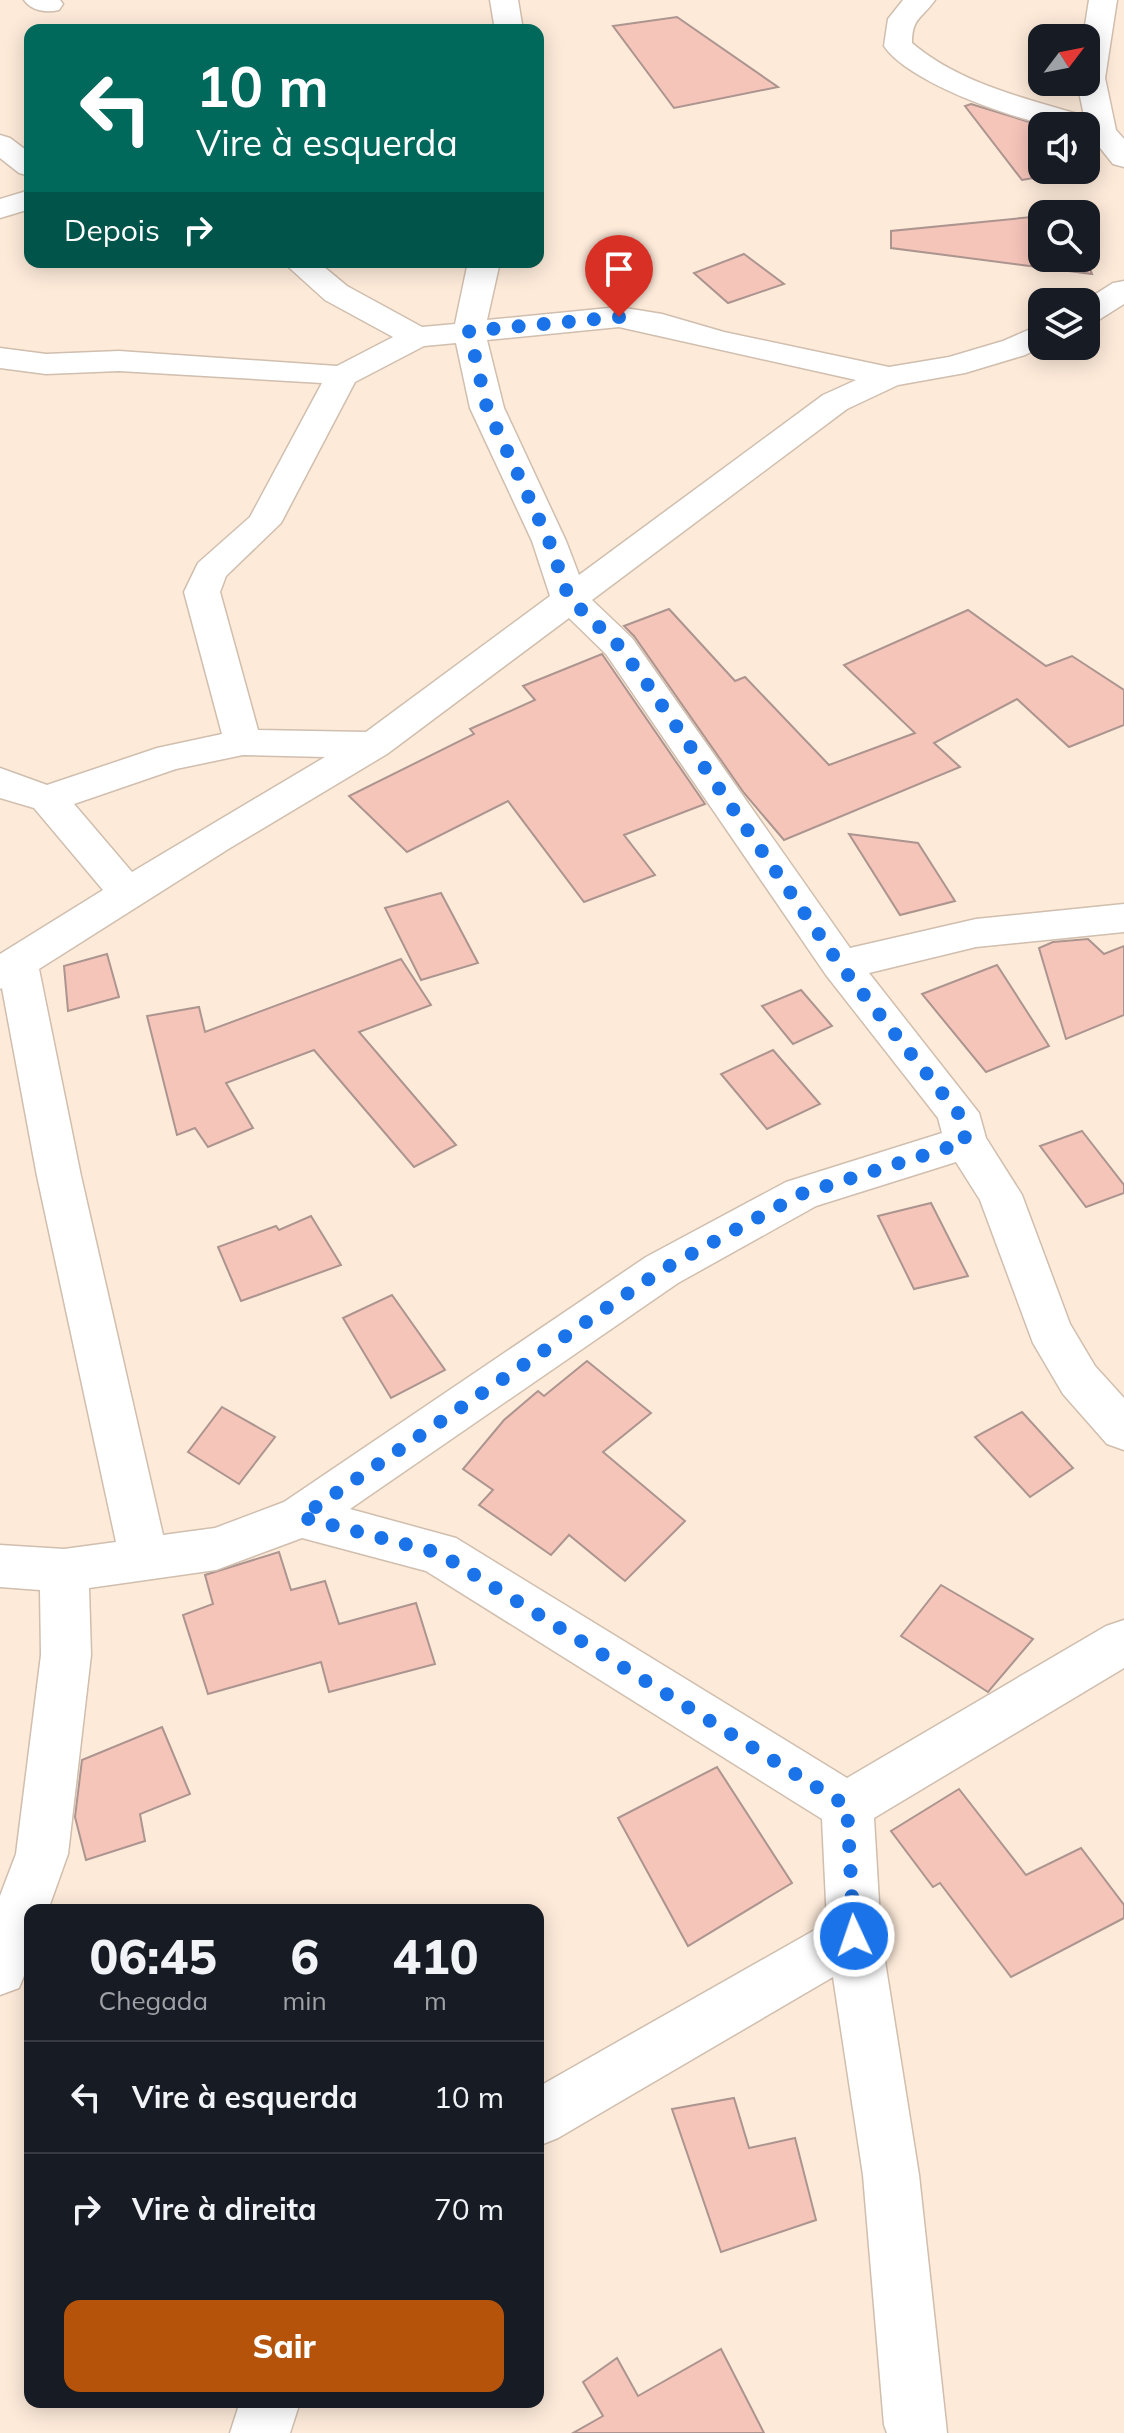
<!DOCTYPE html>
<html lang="pt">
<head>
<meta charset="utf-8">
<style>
  body { margin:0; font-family:Mulish,sans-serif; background:#20242c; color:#f1f3f6; height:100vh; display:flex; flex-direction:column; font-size:30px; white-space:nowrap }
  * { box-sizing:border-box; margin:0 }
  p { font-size:26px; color:#9ea1a6 }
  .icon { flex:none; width:44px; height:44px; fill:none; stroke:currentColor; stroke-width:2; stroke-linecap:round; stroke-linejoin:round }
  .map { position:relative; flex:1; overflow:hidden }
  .side { position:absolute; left:24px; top:1904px; width:520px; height:504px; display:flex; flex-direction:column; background:#171b24; border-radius:16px; box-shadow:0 4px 20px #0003 }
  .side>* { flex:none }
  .guide { position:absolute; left:24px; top:24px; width:520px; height:244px; border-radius:16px; box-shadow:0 4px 20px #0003; background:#00695c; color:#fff; overflow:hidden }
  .needle { width:52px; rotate:58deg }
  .tools { position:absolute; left:1028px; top:24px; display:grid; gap:16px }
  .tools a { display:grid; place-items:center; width:72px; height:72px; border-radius:16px; background:#171b24; box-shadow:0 4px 20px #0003; font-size:40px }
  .pin { position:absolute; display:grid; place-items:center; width:68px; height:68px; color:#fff; margin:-82px -34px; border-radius:50% 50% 50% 0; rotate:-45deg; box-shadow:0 0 8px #0007 }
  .pin .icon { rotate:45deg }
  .me { position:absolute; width:88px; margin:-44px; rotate:357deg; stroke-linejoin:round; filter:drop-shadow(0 0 6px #0008) }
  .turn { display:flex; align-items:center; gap:28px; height:168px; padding:0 40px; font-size:36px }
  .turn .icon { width:104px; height:104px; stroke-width:2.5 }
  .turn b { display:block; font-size:56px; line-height:68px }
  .then { display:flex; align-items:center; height:76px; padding:0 40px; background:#0003; gap:16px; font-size:30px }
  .eta { display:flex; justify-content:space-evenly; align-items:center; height:136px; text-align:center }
  .eta b { font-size:48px; font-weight:800; line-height:56px }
  .cta { display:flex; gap:16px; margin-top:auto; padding:16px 40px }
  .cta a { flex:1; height:92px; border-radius:16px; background:#b45309; color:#fff; font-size:32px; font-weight:800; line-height:92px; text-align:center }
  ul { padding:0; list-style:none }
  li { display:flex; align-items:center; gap:24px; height:112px; padding:0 40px; border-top:2px solid #363941 }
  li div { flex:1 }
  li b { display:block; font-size:30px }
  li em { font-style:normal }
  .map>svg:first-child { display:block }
  .building { fill:#f6c5ba; stroke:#ac948f; stroke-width:2 }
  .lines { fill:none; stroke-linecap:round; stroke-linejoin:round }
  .minor-casing { stroke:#d0beae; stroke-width:3 }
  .minor { fill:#fff; fill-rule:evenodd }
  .route { stroke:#1a73e8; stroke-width:14; stroke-dasharray:0 25.2 }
</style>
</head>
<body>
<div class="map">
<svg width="1124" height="2433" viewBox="0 0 1124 2433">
  <rect width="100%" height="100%" fill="#fdead9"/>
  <g class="building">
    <path d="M677 17 778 87 674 108 613 26Z"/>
    <path d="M971 104 1042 126V170H1080L1022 180 965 106Z"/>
    <path d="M1042 216V258H1086L1092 274 891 248V231Z"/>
    <path d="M744 254 784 284 728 303 694 273Z"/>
    <path d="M669 609 735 681 745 677 829 765 915 733 844 665 968 610 1046 666 1072 656 1124 690V725L1069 747 1017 699 934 743 960 767 784 840 744 793 634 636 624 626Z"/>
    <path d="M602 654 705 804 624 835 655 875 584 902 508 801 407 852 349 796 474 734 470 729 535 700 523 686Z"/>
    <path d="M849 834 918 843 955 901 900 915Z"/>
    <path d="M441 893 478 963 421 980 385 908Z"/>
    <path d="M1088 939 1104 954 1124 946V1015L1066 1039 1039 948 1053 942Z"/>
    <path d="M107 954 119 997 68 1011 64 966Z"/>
    <path d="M401 959 431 1005 359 1032 456 1145 414 1167 314 1050 226 1083 253 1128 208 1147 195 1128 177 1135 147 1016 199 1007 205 1032Z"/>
    <path d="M997 965 1049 1046 986 1072 922 994Z"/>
    <path d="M801 990 832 1026 793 1044 762 1006Z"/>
    <path d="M773 1050 820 1104 767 1129 721 1074Z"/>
    <path d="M1082 1131 1124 1185V1193L1086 1207 1040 1146Z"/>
    <path d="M931 1203 968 1276 914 1289 878 1216Z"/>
    <path d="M311 1216 341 1265 241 1301 218 1247 276 1226 279 1230Z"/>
    <path d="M392 1295 445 1370 391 1398 343 1318Z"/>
    <path d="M587 1361 651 1413 603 1452 685 1521 625 1581 569 1535 551 1555 479 1505 493 1490 463 1469 504 1420 538 1391 544 1396Z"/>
    <path d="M222 1407 275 1437 239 1484 188 1452Z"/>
    <path d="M1022 1412 1073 1468 1030 1497 975 1437Z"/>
    <path d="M279 1552 291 1590 325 1581 339 1624 416 1603 435 1664 329 1692 321 1662 208 1694 183 1615 213 1604 205 1575Z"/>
    <path d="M941 1585 1033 1639 988 1692 901 1636Z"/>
    <path d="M162 1727 190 1794 140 1814 145 1841 86 1860 75 1817 82 1760Z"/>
    <path d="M717 1767 792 1883 688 1946 618 1818Z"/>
    <path d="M959 1789 1026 1875 1081 1848 1124 1905V1918L1011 1977 940 1883 933 1887 891 1831Z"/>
    <path d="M734 2098 749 2148 795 2138 816 2220 721 2252 672 2109Z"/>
    <path d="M721 2349 764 2433H573L603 2416 583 2382 617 2358 638 2396Z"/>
  </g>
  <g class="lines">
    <g class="minor-casing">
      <g id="minor">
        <path d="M24 0H60L63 4 59 10C46 13 32 11 24 0Z"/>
        <path d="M490 0H518L523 30H495Z"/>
        <path d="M903 0H935C922 19 912 17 912 43 960 84 1025 98 1084 116L1077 82H1086V38H1083L1089 0H1117L1105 78 1116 130 1124 139V167L1113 164 1089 134 1086 135V126C1076 126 1065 127 1055 126 1012 119 908 82 884 46L888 19Z"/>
        <path d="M0 135 10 138 30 153V176L19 173 0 158Z"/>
        <path d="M30 190V209L0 218V199Z"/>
        <path d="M283 262H318L347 286 422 327 455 324 468 262H500L487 320 619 307 662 314 724 332 889 367 949 357 1003 341 1042 324 1043 346 1025 355 965 373 898 385 847 409 592 600 632 638 850 948 976 919 1124 904V932L976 947 869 973 979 1113 986 1138 1022 1195 1070 1324 1095 1366 1124 1398V1450L1107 1444 1063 1394 1033 1343 980 1200 956 1162 816 1206 678 1283 350 1509 456 1538 847 1778 1106 1626 1124 1620V1668L874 1818 881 1936 919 2175 947 2433H887L884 2425 863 2175 833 1977 558 2138 538 2146V2087L827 1923 822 1819 426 1571 302 1538 216 1570 89 1588 91 1655 68 1854 48 1910H30V1961L19 1988 0 1995V1896L16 1854 41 1655 40 1590 0 1587V1545L64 1549 116 1542 37 1176 2 988 0 989V954L103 890 34 808 0 798V768L47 785 157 748 222 734 184 592 198 563 250 517 322 383 119 371 46 374 0 368V348L46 354 119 351 337 366 393 337 325 300ZM619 327 856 380 823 395 579 575 566 541 504 408 487 340ZM456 343 470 408 532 541 550 596 366 732 258 730 220 592 226 576 281 523 355 382 424 346ZM569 618 606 654 826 975 938 1118 942 1133 786 1182 646 1257 284 1502 215 1528 163 1535 81 1176 39 969 230 848 387 754ZM243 755 325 757 132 872 74 804 176 769Z"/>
        <path d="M1124 281V304L1097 321 1086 324V302H1083L1113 283Z"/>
        <path d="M240 2402H300L290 2433H230Z"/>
      </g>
    </g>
    <use href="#minor" class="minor"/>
  </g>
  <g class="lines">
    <path class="route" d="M619 317 469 331 487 408 549 541 569 598 619 646 650 688 840 965 958 1113 966 1142 801 1194 662 1270 301 1517 439 1553 847 1806 854 1936"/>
  </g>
</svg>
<div class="tools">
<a><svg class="needle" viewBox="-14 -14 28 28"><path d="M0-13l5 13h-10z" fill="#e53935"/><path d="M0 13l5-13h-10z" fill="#9ea1a6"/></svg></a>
<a><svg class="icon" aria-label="sound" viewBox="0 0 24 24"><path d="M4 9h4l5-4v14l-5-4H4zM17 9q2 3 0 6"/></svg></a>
<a><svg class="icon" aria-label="search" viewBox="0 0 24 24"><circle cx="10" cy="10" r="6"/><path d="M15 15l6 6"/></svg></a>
<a><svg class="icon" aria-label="layers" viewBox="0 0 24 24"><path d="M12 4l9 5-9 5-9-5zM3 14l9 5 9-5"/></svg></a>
</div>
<div class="pin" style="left:619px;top:317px;background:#d93025"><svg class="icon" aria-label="arrive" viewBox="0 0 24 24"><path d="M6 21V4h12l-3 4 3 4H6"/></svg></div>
<svg class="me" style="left:854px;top:1936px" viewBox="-20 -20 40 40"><circle r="17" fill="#1a73e8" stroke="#fff" stroke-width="3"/><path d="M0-11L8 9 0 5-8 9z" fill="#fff"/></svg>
<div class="guide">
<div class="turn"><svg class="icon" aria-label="left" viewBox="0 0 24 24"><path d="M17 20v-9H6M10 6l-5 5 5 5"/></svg><div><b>10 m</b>Vire à esquerda</div></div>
<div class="then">Depois<svg class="icon" aria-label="right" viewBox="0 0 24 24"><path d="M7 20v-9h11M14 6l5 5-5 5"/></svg></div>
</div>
<section class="side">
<div class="eta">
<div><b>06:45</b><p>Chegada</p></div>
<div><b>6</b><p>min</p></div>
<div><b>410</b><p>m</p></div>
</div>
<ul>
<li><svg class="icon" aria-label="left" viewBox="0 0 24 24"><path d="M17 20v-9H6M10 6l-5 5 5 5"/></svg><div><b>Vire à esquerda</b></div><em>10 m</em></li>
<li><svg class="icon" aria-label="right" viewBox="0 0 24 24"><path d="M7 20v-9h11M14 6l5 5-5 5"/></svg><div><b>Vire à direita</b></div><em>70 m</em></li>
</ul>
<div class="cta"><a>Sair</a></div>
</section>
</div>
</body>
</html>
